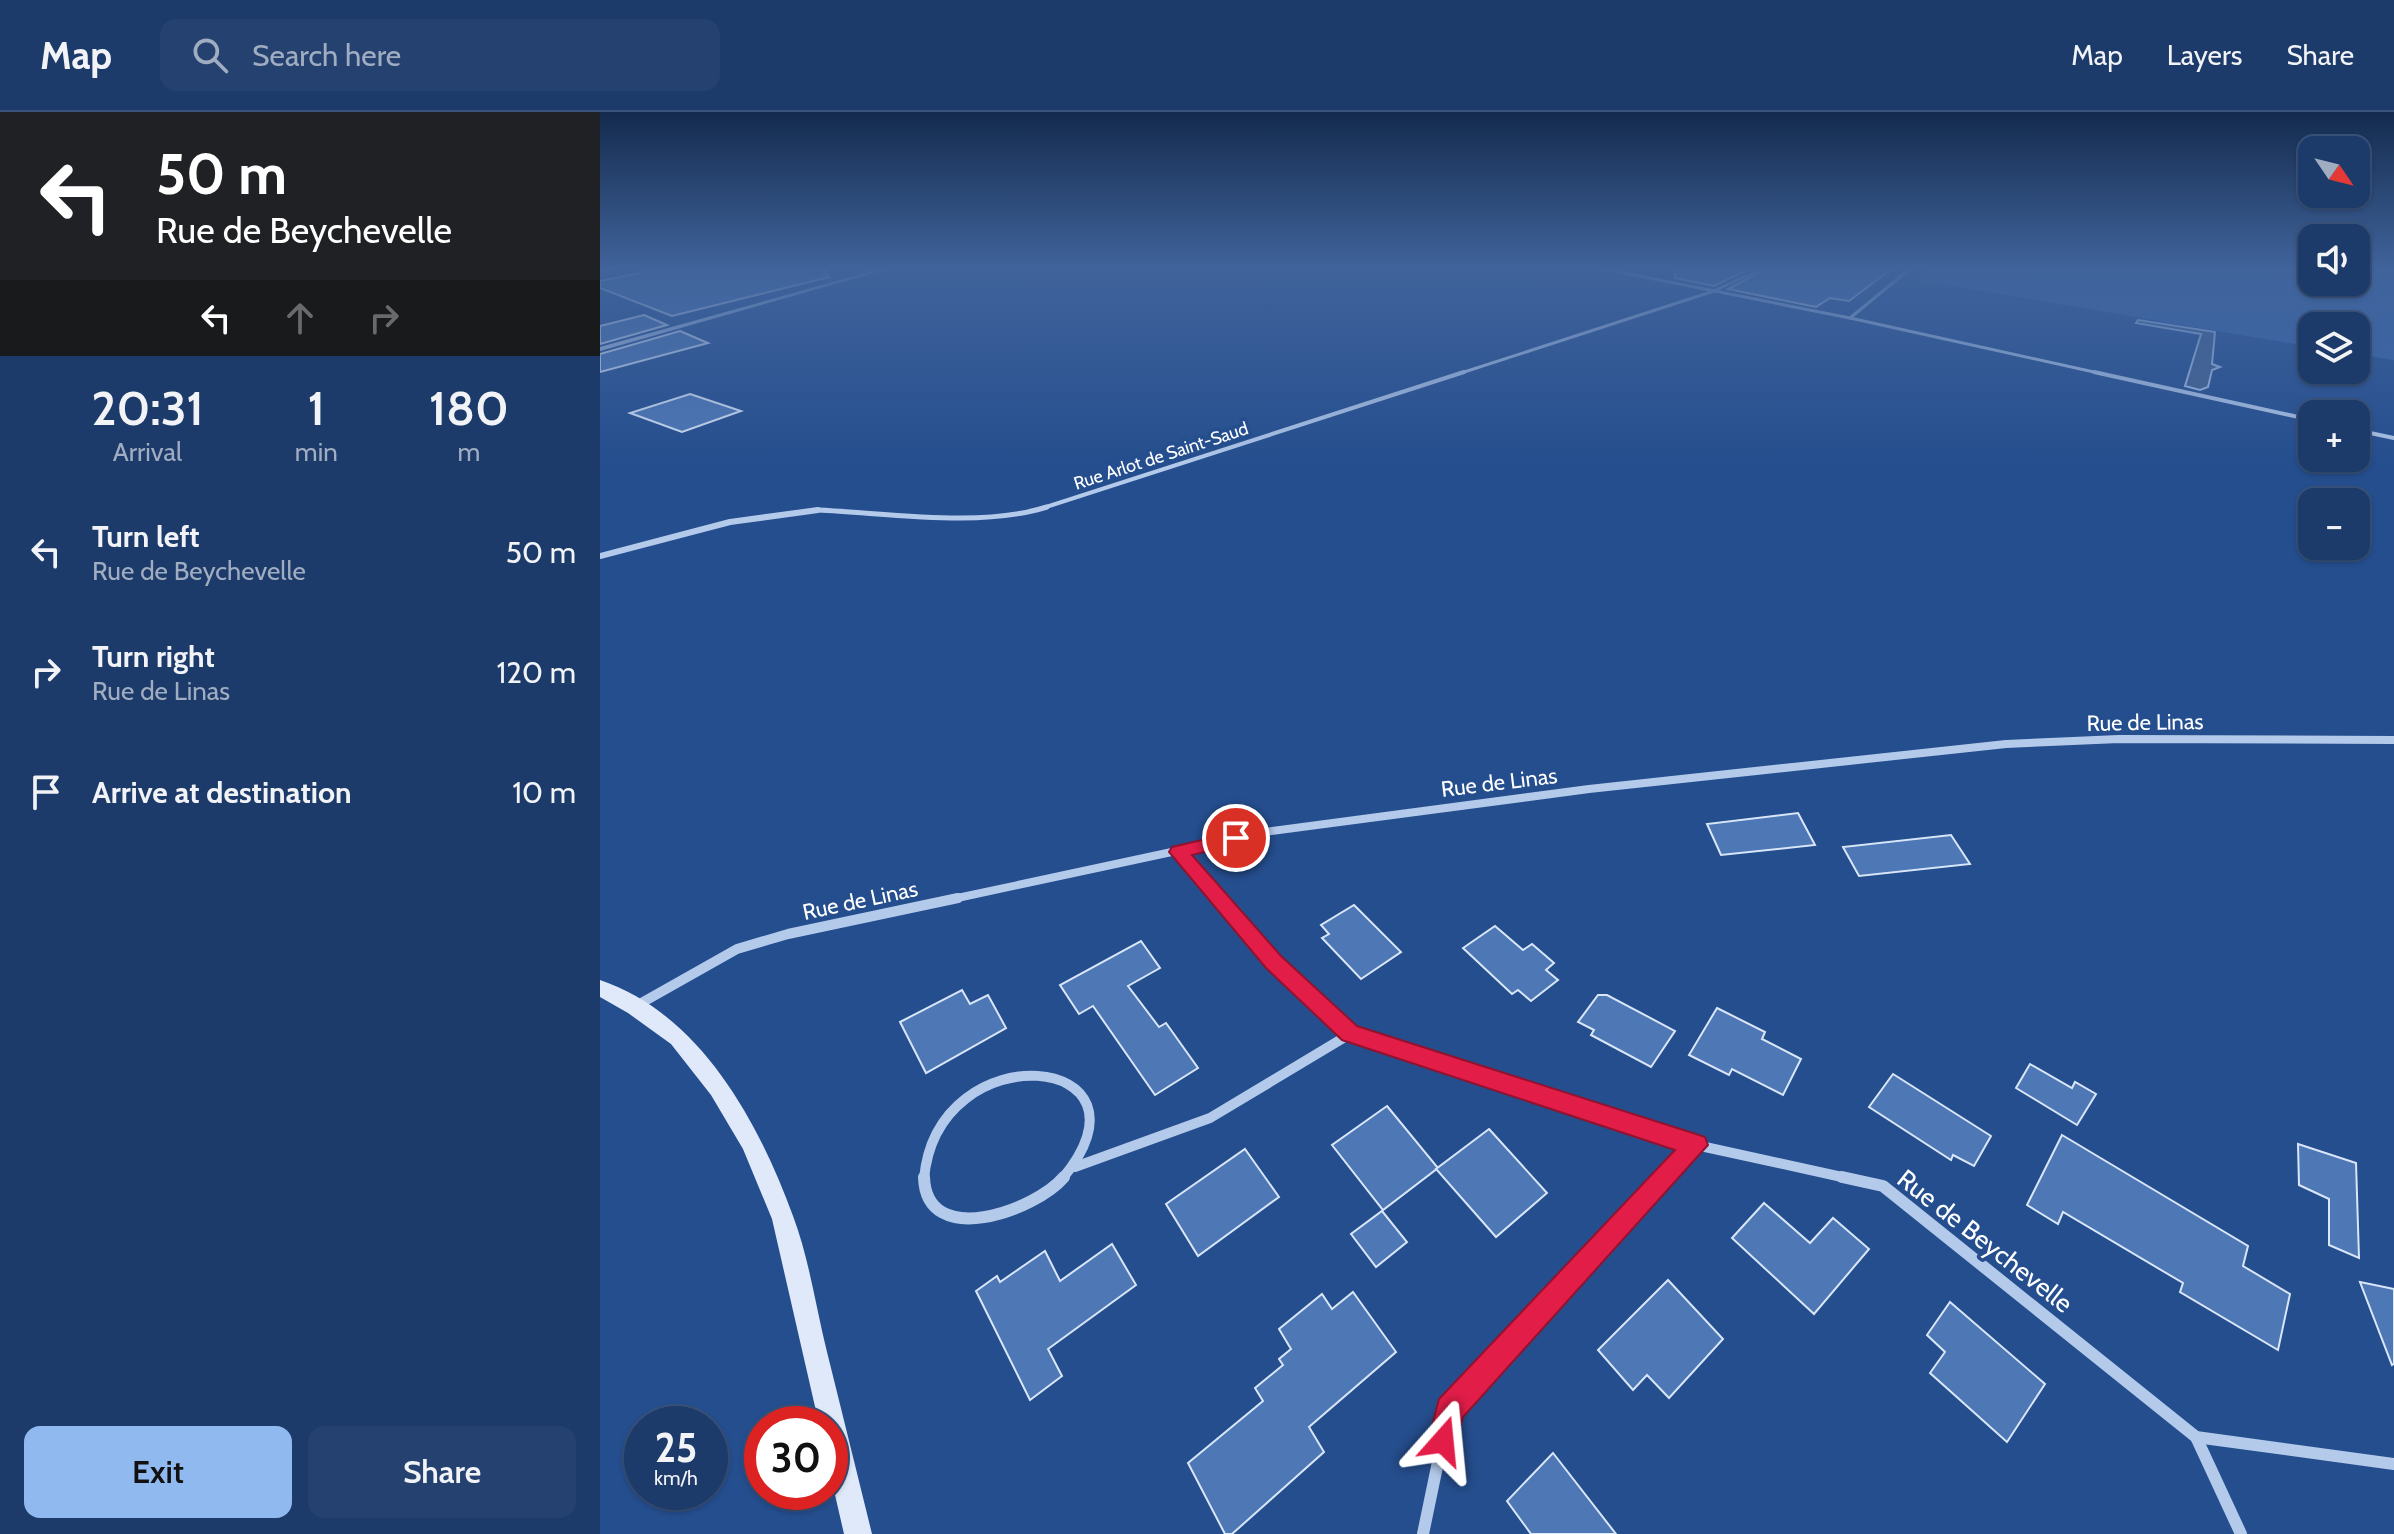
<!DOCTYPE html>
<html lang="en">
<head>
<meta charset="utf-8">
<style>
  body { margin:0; font-family:Cabin,sans-serif; background:#254170; color:#f1f3f6; height:100vh; display:flex; flex-direction:column; font-size:30px; white-space:nowrap }
  * { box-sizing:border-box; margin:0 }
  p { font-size:26px; color:#a0adc1 }
  .icon { flex:none; width:44px; height:44px; fill:none; stroke:currentColor; stroke-width:2; stroke-linecap:round; stroke-linejoin:round }
  .map { position:relative; flex:1; overflow:hidden }
  .details { display:flex; flex-direction:column; background:#1c3a6a; width:600px }
  .details>* { flex:none }
  .banner { background:#202124; color:#fff; overflow:hidden }
  .needle { width:52px; rotate:125deg }
  .buttons { position:absolute; left:1698px; top:24px; display:grid; gap:16px }
  .buttons a { display:grid; place-items:center; width:72px; height:72px; border-radius:16px; background:#1c3a6a; box-shadow:0 2px 6px #0004,0 0 0 2px #3a547e; font-size:40px }
  .speed { position:absolute; left:24px; top:1294px; display:flex; gap:16px; font-size:40px; font-weight:700; text-align:center }
  .speed>* { display:grid; place-content:center; width:104px; height:104px; border-radius:50%; background:#1c3a6a; box-shadow:0 2px 6px #0004,0 0 0 2px #3a547e; line-height:1 }
  .speed small { font-size:20px; font-weight:400 }
  .speed .limit { border:12px solid #d22; background:#fff; color:#111 }
  .pin { position:absolute; display:grid; place-items:center; width:68px; height:68px; color:#fff; margin:-34px; border:4px solid #fff; border-radius:50%; box-shadow:0 2px 8px #0007 }
  .me { position:absolute; width:88px; margin:-44px; rotate:18deg; stroke-linejoin:round; filter:drop-shadow(0 0 6px #0008) }
  .turn { display:flex; align-items:center; gap:28px; height:168px; padding:0 24px; font-size:36px }
  .turn .icon { width:104px; height:104px; stroke-width:2.5 }
  .turn b { display:block; font-size:56px; line-height:68px }
  .lanes { display:flex; align-items:center; height:76px; padding:0 24px; background:#0003; justify-content:center; gap:40px; direction:ltr }
  .lanes .off { opacity:.35 }
  .eta { display:flex; justify-content:space-evenly; align-items:center; height:136px; text-align:center }
  .eta b { font-size:48px; font-weight:600; line-height:56px }
  .button { display:flex; gap:16px; margin-top:auto; padding:16px 24px }
  .button a { flex:1; height:92px; border-radius:16px; background:#90b9f0; color:#111; font-size:32px; font-weight:600; line-height:92px; text-align:center }
  .button a+a { background:#254170; color:#f1f3f6 }
  ul { padding:0; list-style:none }
  li { display:flex; align-items:center; gap:24px; height:120px; padding:0 24px }
  li div { flex:1 }
  li b { display:block; font-size:30px }
  li em { font-style:normal }
  header { display:flex; align-items:center; gap:48px; box-sizing:border-box; height:112px; padding:0 40px; background:#1c3a6a; border-bottom:2px solid #3a547e }
  header strong { font-size:38px }
  nav { display:flex; gap:44px; margin-inline-start:auto; font-size:28px }
  .search { width:560px; height:72px; background:#254170; display:flex; align-items:center; gap:20px; box-sizing:border-box; padding:0 28px; border-radius:16px; color:#a0adc1; font-size:30px }
  main { display:flex; flex:1; min-height:0 }
  .map>svg:first-child { display:block }
  .green { fill:#3967ab }
  .water { fill:#456290; stroke:#a9c5ec; stroke-width:2 }
  .building { fill:#4d77b5; stroke:#d9e6f8; stroke-width:2 }
  .lines { fill:none; stroke-linecap:round; stroke-linejoin:round }
  .service-far2 { stroke:#b4caeb; stroke-width:3 }
  .service-far1 { stroke:#b4caeb; stroke-width:4 }
  .service { stroke:#b4caeb; stroke-width:5 }
  .minor-far4 { stroke:#b4caeb; stroke-width:4 }
  .minor-far3 { stroke:#b4caeb; stroke-width:6 }
  .minor-far2 { stroke:#b4caeb; stroke-width:8 }
  .minor-far1 { stroke:#b4caeb; stroke-width:10 }
  .minor { stroke:#b4caeb; stroke-width:12 }
  .tertiary { fill:#b4caeb; fill-rule:evenodd }
  .secondary { fill:#e0e9f9; fill-rule:evenodd }
  .route { fill:#e11d48; stroke:#92132f; stroke-width:2 }
  .labels { text-anchor:middle; stroke-width:7; stroke-linejoin:round; paint-order:stroke }
  .far-street-label { font-size:18px; fill:#fff; stroke:#254e8e }
  .street-label { font-size:22px; fill:#fff; stroke:#254e8e }
  .near-street-label { font-size:26px; fill:#fff; stroke:#254e8e }
</style>
</head>
<body>
<header>
<strong>Map</strong>
<div class="search"><svg class="icon" aria-label="search" viewBox="0 0 24 24"><circle cx="10" cy="10" r="6"/><path d="M15 15l6 6"/></svg>Search here</div>
<nav><a>Map</a><a>Layers</a><a>Share</a></nav>
</header>
<main>
<section class="details">
<div class="banner">
<div class="turn"><svg class="icon" aria-label="left" viewBox="0 0 24 24"><path d="M17 20v-9H6M10 6l-5 5 5 5"/></svg><div><b>50 m</b>Rue de Beychevelle</div></div>
<div class="lanes"><svg class="icon" aria-label="left" viewBox="0 0 24 24"><path d="M17 20v-9H6M10 6l-5 5 5 5"/></svg><svg class="icon off" aria-label="ahead" viewBox="0 0 24 24"><path d="M12 20V5M6 11l6-6 6 6"/></svg><svg class="icon off" aria-label="right" viewBox="0 0 24 24"><path d="M7 20v-9h11M14 6l5 5-5 5"/></svg></div>
</div>
<div class="eta">
<div><b>20:31</b><p>Arrival</p></div>
<div><b>1</b><p>min</p></div>
<div><b>180</b><p>m</p></div>
</div>
<ul>
<li><svg class="icon" aria-label="left" viewBox="0 0 24 24"><path d="M17 20v-9H6M10 6l-5 5 5 5"/></svg><div><b>Turn left</b><p>Rue de Beychevelle</p></div><em>50 m</em></li>
<li><svg class="icon" aria-label="right" viewBox="0 0 24 24"><path d="M7 20v-9h11M14 6l5 5-5 5"/></svg><div><b>Turn right</b><p>Rue de Linas</p></div><em>120 m</em></li>
<li><svg class="icon" aria-label="arrive" viewBox="0 0 24 24"><path d="M6 21V4h12l-3 4 3 4H6"/></svg><div><b>Arrive at destination</b></div><em>10 m</em></li>
</ul>
<div class="button"><a>Exit</a><a>Share</a></div>
</section>
<div class="map">
<svg width="1794" height="1422" viewBox="0 0 1794 1422">
  <rect width="100%" height="100%" fill="#254e8e"/>
  <path class="green" d="M1333 155H1712V170H1756V155H1794V248L1756 242V214H1712V235L1317 168Z"/>
  <path class="water" d="M1538 208 1615 220 1612 252 1620 255 1612 258 1608 275 1600 278 1585 274 1601 222 1536 211Z"/>
  <g class="building">
    <path d="M69 155H223L229 165 72 204 0 176V169Z"/>
    <path d="M1076 155H1154L1114 174 1075 166Z"/>
    <path d="M1169 155H1294L1249 189 1230 186 1216 195 1128 177Z"/>
    <path d="M44 203 67 213 0 232V214Z"/>
    <path d="M80 219 108 231 0 260V242Z"/>
    <path d="M90 282 141 299 82 320 30 301Z"/>
    <path d="M1198 701 1215 733 1121 743 1107 712Z"/>
    <path d="M1351 723 1370 752 1259 764 1243 735Z"/>
    <path d="M754 793 801 840 761 867 722 826 729 822 721 813Z"/>
    <path d="M895 814 923 838 932 832 954 851 946 858 958 868 931 889 918 878 912 882 863 836Z"/>
    <path d="M541 829 560 856 528 874 559 915 566 911 598 956 555 983 493 894 479 902 460 873Z"/>
    <path d="M362 878 370 892 388 883 406 916 326 961 300 910Z"/>
    <path d="M998 883H1007L1075 919 1051 955 991 923 994 918 978 910Z"/>
    <path d="M1117 896 1165 920 1162 927 1201 947 1183 983 1132 957 1129 963 1089 943Z"/>
    <path d="M1430 952 1472 976 1475 970 1496 982 1477 1013 1416 976Z"/>
    <path d="M1293 962 1391 1024 1374 1054 1353 1043 1351 1048 1269 995Z"/>
    <path d="M787 994 838 1056 783 1098 732 1033Z"/>
    <path d="M889 1017 947 1081 896 1125 836 1057Z"/>
    <path d="M1462 1023 1648 1134 1643 1154 1690 1182 1678 1238 1580 1180 1583 1171 1463 1100 1458 1112 1427 1093Z"/>
    <path d="M1698 1032 1756 1051 1759 1146 1729 1133V1087L1699 1073Z"/>
    <path d="M645 1037 679 1085 598 1144 566 1092Z"/>
    <path d="M1164 1091 1210 1131 1233 1106 1269 1137 1214 1202 1132 1126Z"/>
    <path d="M782 1099 807 1130 776 1155 751 1122Z"/>
    <path d="M512 1132 536 1173 448 1237 462 1264 430 1288 376 1179 397 1164 400 1170 445 1139 460 1169Z"/>
    <path d="M1068 1168 1123 1227 1069 1286 1047 1263 1033 1278 998 1238Z"/>
    <path d="M1760 1170 1794 1177V1252L1792 1253Z"/>
    <path d="M753 1180 796 1240 709 1315 724 1340 632 1422H625L588 1351 663 1289 655 1276 683 1253 679 1247 691 1237 679 1217 722 1182 732 1197Z"/>
    <path d="M1350 1190 1445 1272 1407 1330 1330 1261 1345 1240 1327 1223Z"/>
    <path d="M953 1341 1016 1422H931L907 1389Z"/>
  </g>
  <g class="lines">
    <g class="service-far2">
      <path d="M994 155 1250 206 1312 155"/>
      <path d="M1250 206 1503 262"/>
      <path d="M858 262 1114 179 1165 155"/>
    </g>
    <g class="service-far1">
      <path d="M1494 260 1712 308"/>
      <path d="M1756 318 1794 326"/>
      <path d="M440 397 864 260"/>
    </g>
    <path class="service" d="M218 398C288 401 380 416 447 395"/>
    <g class="minor-far4">
      <path d="M227 157 230 155"/>
      <path d="M0 158 15 155"/>
    </g>
    <path class="minor-far3" d="M0 444 130 410 218 398"/>
    <g class="minor-far2">
      <path d="M578 740 619 788"/>
      <path d="M348 788 665 720 989 677 1406 632 1519 627 1794 628"/>
    </g>
    <g class="minor-far1">
      <path d="M617 786 673 850 750 922 1096 1033 1251 1067"/>
      <path d="M36 894 137 837 188 822 358 786"/>
      <path d="M475 1055 610 1006 750 922"/>
      <path d="M324 1067C337 918 568 941 462 1067"/>
      <path d="M1064 1067 1096 1033"/>
    </g>
    <g class="minor">
      <path d="M324 1065C326 1138 435 1099 464 1065"/>
      <path d="M1242 1065 1283 1074 1596 1325 1794 1352"/>
      <path d="M1596 1325 1641 1422"/>
      <path d="M823 1422 849 1297 1066 1065"/>
    </g>
    <path class="tertiary" d="M286 155H295L0 239V235Z"/>
    <path class="secondary" d="M0 868C101 902 159 1011 193 1104 209 1146 216 1196 227 1240 242 1300 257 1361 272 1422H244L230 1361V1312H219L172 1107 143 1037 111 983 71 932 28 901 0 885Z"/>
  </g>
  <linearGradient id="sky" x2="0" y2="1"><stop stop-color="#142b4e"/><stop offset="0.44" stop-color="#40639b"/><stop offset="1" stop-color="#40639b" stop-opacity="0"/></linearGradient>
  <rect width="1794" height="354" fill="url(#sky)"/>
  <path class="route" d="M636 720 642 722V731L592 743 681 844 757 914 1096 1022 1105 1025 1108 1033 863 1305 853 1339 843 1344 832 1339 828 1329 839 1287 1075 1038 742 928 666 856 569 740 572 735Z"/>
  <g class="labels">
    <g class="far-street-label">
      <text transform="translate(561 344) rotate(-18)" y="6">Rue Arlot de Saint-Saud</text>
    </g>
    <g class="street-label">
      <text transform="translate(1545 610) rotate(-1)" y="8">Rue de Linas</text>
      <text transform="translate(899 670) rotate(-7)" y="8">Rue de Linas</text>
      <text transform="translate(260 788) rotate(-12)" y="8">Rue de Linas</text>
    </g>
    <g class="near-street-label">
      <text transform="translate(1385 1129) rotate(38)" y="9">Rue de Beychevelle</text>
    </g>
  </g>
</svg>
<div class="buttons">
<a><svg class="needle" viewBox="-14 -14 28 28"><path d="M0-13l5 13h-10z" fill="#e53935"/><path d="M0 13l5-13h-10z" fill="#a0adc1"/></svg></a>
<a><svg class="icon" aria-label="sound" viewBox="0 0 24 24"><path d="M4 9h4l5-4v14l-5-4H4zM17 9q2 3 0 6"/></svg></a>
<a><svg class="icon" aria-label="layers" viewBox="0 0 24 24"><path d="M12 4l9 5-9 5-9-5zM3 14l9 5 9-5"/></svg></a>
<a>+</a>
<a>−</a>
</div>
<div class="speed"><div>25<small>km/h</small></div><div class="limit">30</div></div>
<div class="pin" style="left:636px;top:726px;background:#d93025"><svg class="icon" aria-label="arrive" viewBox="0 0 24 24"><path d="M6 21V4h12l-3 4 3 4H6"/></svg></div>
<svg class="me" style="left:843px;top:1329px" viewBox="-20 -20 40 40"><path d="M0-17L14 15 0 8-14 15z" fill="#e11d48" stroke="#fff" stroke-width="4"/></svg>
</div>
</main>
</body>
</html>
